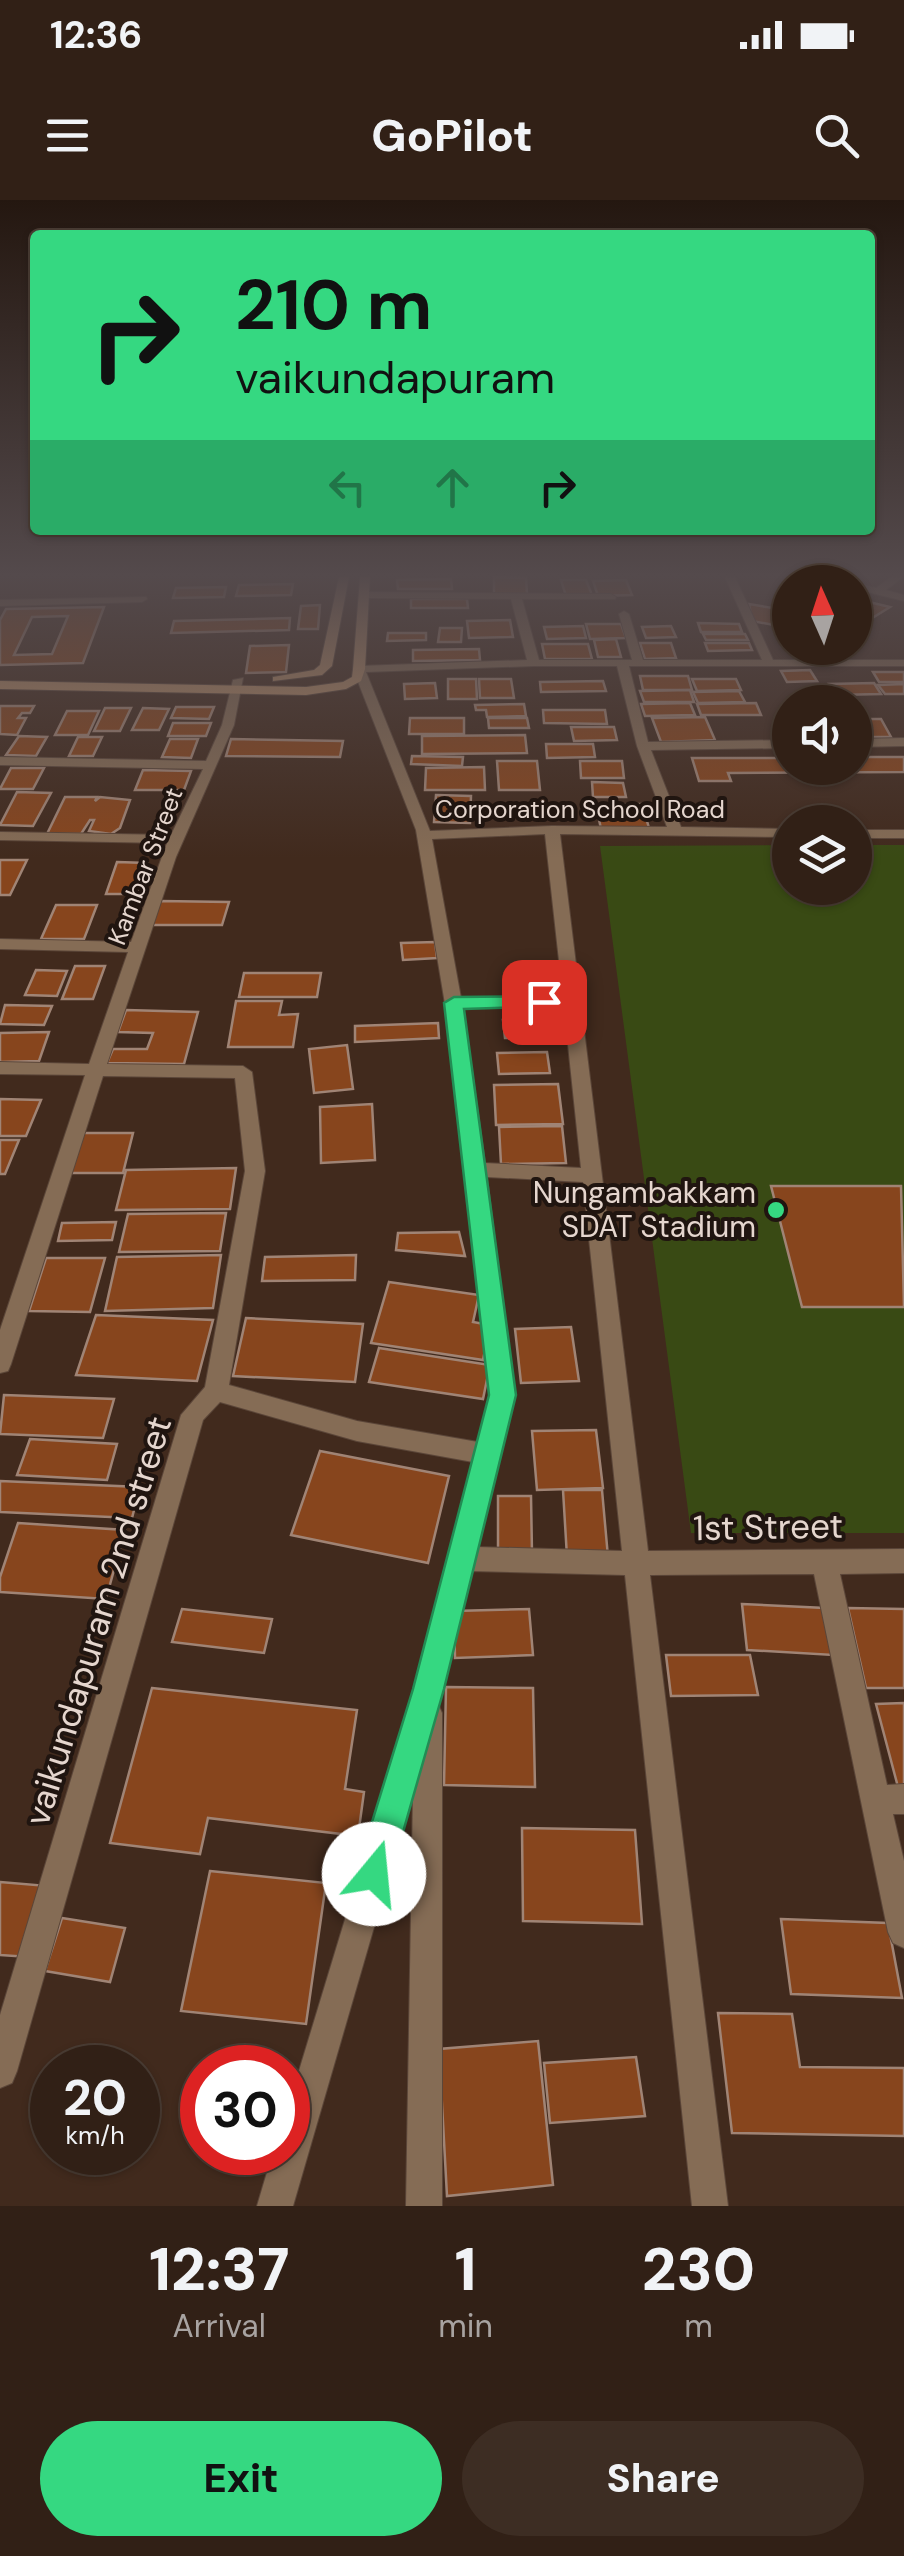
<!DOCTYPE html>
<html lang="en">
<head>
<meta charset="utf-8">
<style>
  body { margin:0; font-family:"DM Sans",sans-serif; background:#3d2d23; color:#f1f3f6; height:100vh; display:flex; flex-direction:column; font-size:38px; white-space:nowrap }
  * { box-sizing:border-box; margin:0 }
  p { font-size:32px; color:#a8a3a1 }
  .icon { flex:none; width:55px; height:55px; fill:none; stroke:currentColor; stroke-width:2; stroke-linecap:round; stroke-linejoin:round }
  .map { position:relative; height:2006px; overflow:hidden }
  .details { display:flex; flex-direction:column; background:#312016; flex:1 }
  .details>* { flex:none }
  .hud { position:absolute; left:30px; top:30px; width:845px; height:305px; border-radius:10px; box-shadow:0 2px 8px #0004,0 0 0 2px #4c3e35; background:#35d881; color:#111; overflow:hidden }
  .needle { width:65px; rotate:357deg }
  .buttons { position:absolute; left:772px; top:365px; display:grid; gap:20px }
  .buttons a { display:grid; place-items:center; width:100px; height:100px; border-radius:50%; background:#312016; box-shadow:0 2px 8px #0004,0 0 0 2px #4c3e35; font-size:50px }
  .speed { position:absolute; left:30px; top:1845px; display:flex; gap:20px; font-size:50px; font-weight:700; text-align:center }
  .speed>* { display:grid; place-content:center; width:130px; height:130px; border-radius:50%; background:#312016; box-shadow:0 2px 8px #0004,0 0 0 2px #4c3e35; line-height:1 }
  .speed small { font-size:25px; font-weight:400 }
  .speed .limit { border:15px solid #d22; background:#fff; color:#111 }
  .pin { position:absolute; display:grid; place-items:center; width:85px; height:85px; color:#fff; margin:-42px; border-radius:20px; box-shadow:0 5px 15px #0006 }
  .me { position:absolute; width:110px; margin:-55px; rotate:17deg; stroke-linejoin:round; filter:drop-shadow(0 0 8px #0008) }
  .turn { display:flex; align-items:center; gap:35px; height:210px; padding:0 40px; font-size:45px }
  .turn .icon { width:130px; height:130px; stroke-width:2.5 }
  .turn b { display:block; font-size:70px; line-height:85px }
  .lanes { display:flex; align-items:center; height:95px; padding:0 40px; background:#0003; justify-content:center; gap:50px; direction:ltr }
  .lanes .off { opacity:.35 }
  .eta { display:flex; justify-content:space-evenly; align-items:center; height:170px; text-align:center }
  .eta b { font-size:60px; font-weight:800; line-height:70px }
  .primary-button { display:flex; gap:20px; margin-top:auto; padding:20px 40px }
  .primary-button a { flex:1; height:115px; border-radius:60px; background:#35d881; color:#111; font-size:40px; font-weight:800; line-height:115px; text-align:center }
  .primary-button a+a { background:#3d2d23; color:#f1f3f6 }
  .status { display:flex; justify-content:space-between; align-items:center; height:70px; padding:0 50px; background:#312016; direction:ltr }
  .status svg { height:28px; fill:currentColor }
  header { display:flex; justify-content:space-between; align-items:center; height:130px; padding:0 40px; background:#312016; font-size:45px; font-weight:800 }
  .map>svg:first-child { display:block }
  .green { fill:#394a14 }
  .building { fill:#87451d; stroke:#a08475; stroke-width:2.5; fill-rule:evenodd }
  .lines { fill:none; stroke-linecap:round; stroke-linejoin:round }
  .street-casing { stroke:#5b4639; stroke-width:2 }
  .secondary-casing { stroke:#5b4639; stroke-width:2 }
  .street { fill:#856c55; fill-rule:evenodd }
  .secondary { fill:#b58d68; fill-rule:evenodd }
  .route { fill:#35d881; stroke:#228c54; stroke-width:2.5 }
  .poi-dot { fill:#35d881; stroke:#201510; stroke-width:4 }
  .labels { text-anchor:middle; stroke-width:8; stroke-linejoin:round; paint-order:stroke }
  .far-street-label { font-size:25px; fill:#e5d6ce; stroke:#201510 }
  .poi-label { font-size:30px; fill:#e5d6ce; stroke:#201510; text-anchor:end }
  .near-street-label { font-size:35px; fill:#e5d6ce; stroke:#201510 }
</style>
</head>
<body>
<div class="status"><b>12:36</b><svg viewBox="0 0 49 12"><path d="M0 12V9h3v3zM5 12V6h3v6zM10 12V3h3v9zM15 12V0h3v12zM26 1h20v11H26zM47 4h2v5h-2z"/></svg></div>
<header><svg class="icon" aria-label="menu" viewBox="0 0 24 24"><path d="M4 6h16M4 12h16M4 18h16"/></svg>GoPilot<svg class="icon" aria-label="search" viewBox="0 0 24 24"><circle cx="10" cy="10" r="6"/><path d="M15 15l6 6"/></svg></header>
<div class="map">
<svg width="904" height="2006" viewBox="0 0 904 2006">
  <rect width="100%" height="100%" fill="#412a1d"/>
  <path class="green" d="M790 645V688H855V645H904V1333H691L600 646Z"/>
  <g class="building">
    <path d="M494 377 526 378 527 394H494Z"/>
    <path d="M451 379 452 389H398L397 380Z"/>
    <path d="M561 380H586L592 395 566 396Z"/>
    <path d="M626 380 632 395 598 396 593 381Z"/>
    <path d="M293 384 291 395 236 396 239 385Z"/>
    <path d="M226 387 224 397 173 398 176 388Z"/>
    <path d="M411 399H467L468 408H411Z"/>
    <path d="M869 402 890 407 861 425 855 424V410Z"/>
    <path d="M749 404 790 411V428L752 421Z"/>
    <path d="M320 405 318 429H298L301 406Z"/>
    <path d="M104 407 83 463 0 465V420L6 409ZM68 416 52 454 14 455 32 417Z"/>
    <path d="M290 418 289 430 171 433 174 421Z"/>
    <path d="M510 420 513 437 469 438 467 421Z"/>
    <path d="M698 423 739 424 742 432H701Z"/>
    <path d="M586 424H621L626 438 590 439Z"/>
    <path d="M583 426 586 438 547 439 544 427Z"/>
    <path d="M671 426 676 437 646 438 642 427Z"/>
    <path d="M440 428H462L461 442H438Z"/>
    <path d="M388 433H426V440L387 441Z"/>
    <path d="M703 434H745L748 440H706Z"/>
    <path d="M616 439 621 457H598L594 440Z"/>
    <path d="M640 443H671L676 458 645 459Z"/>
    <path d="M705 443H749L752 450 708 451Z"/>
    <path d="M542 444H588L592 459H545Z"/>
    <path d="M289 445 286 472 246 473 250 446Z"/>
    <path d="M479 449 480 460 413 461V450Z"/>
    <path d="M810 470 817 481 787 482 781 471Z"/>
    <path d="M873 472H904V482H879Z"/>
    <path d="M640 476H688L692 490H643Z"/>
    <path d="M448 479H476L477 499H448Z"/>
    <path d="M479 479H511L514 498H480Z"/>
    <path d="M692 479H736L741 490 697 491Z"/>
    <path d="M603 481 606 491 541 492 540 482Z"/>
    <path d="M435 483 437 498 405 499 404 484Z"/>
    <path d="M874 483 881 494 835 495 829 484Z"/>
    <path d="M904 484V494H885L878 485Z"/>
    <path d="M690 490 694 502H644L640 491Z"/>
    <path d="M739 491 745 502 698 503 693 492Z"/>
    <path d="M690 503 695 515 645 516 641 504Z"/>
    <path d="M756 503 761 515H701L697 504Z"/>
    <path d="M524 504 526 516 487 517 486 510H476L475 505Z"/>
    <path d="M0 506H34L30 513H22L18 518H26L17 535 0 534Z"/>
    <path d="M176 507H214L209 519 171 518Z"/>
    <path d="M105 508H131L120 531H94Z"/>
    <path d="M143 508 169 509 159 530H132Z"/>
    <path d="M543 510H605L607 524 544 523Z"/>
    <path d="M67 511H99L88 535H55Z"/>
    <path d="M705 517 715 540 661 542 652 518Z"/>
    <path d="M410 518H464V534H409Z"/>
    <path d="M488 518H527L529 528H489Z"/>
    <path d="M859 519H881L891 537H869Z"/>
    <path d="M173 523H211L206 536H168Z"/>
    <path d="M571 527H614L617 540 574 541Z"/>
    <path d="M525 535 527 553 422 554V536Z"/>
    <path d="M19 536 47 537 36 556 6 555Z"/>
    <path d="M78 537H102L93 556H69Z"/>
    <path d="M170 539H198L191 558 162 557Z"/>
    <path d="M231 539 343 541 340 557 226 556Z"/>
    <path d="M546 544H593L595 557 547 558Z"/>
    <path d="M412 556 463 557 462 566 411 564Z"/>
    <path d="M855 557H904V572L728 573 731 581H699L692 558H790V568H855Z"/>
    <path d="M497 561H537L540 590H499Z"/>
    <path d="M580 561H622L624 578H581Z"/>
    <path d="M484 567 485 590H425L426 568Z"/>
    <path d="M11 568H44L33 589H0Z"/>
    <path d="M143 570 191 571 184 590H135Z"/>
    <path d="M592 582 623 583 626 597H593Z"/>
    <path d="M17 592 51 593 33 626 0 625Z"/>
    <path d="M436 595 471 596 470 623 434 622Z"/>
    <path d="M65 597H97L95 601 100 597 130 600 120 628 111 634 89 631 94 620H90L81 634H47Z"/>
    <path d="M642 604 649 628 601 629 596 605Z"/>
    <path d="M0 660H27L10 695H0Z"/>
    <path d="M117 662 147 663 137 694H106Z"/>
    <path d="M160 701 229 702 222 725H152Z"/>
    <path d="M56 705H97L84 739H41Z"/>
    <path d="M435 742 437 758 403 760 401 743Z"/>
    <path d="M75 766H105L93 799H62Z"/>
    <path d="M36 770 67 771 57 796 25 795Z"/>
    <path d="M244 773H321L317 797H239Z"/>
    <path d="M236 801H282L279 815 298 814 293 847H228Z"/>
    <path d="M5 805 52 806 44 825 0 824Z"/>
    <path d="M126 810 198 812 184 864 107 863 113 849H147L153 833 118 832Z"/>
    <path d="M553 819 556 837 505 838 503 820Z"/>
    <path d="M438 823 439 838 355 842V826Z"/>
    <path d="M49 832 39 861 0 862V833Z"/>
    <path d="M347 845 353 889 314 893 309 849Z"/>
    <path d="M547 852 550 873 499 874 497 853Z"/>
    <path d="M558 884 563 924 496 925 494 885Z"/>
    <path d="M0 899 41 900 26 936H0Z"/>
    <path d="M372 904 375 960 321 963 320 907Z"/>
    <path d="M562 926 566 963 501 964 499 927Z"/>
    <path d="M83 933H133L123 973H71Z"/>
    <path d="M0 940H19L5 974H0Z"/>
    <path d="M236 968 230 1009 116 1010 126 970Z"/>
    <path d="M771 986H901L904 1107H802Z"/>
    <path d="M226 1013 220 1051 119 1052 128 1014Z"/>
    <path d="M116 1022 112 1040 58 1041 62 1023Z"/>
    <path d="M459 1032 465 1056 396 1050 398 1033Z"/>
    <path d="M221 1055 213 1108 105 1111 117 1057Z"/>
    <path d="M356 1055 355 1080 262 1081 265 1057Z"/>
    <path d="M46 1058H105L90 1112 29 1111Z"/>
    <path d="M389 1082 479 1095 473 1122 490 1125 483 1160 371 1143Z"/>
    <path d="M96 1115 213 1120 197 1181 76 1175Z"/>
    <path d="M246 1118 363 1124 355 1182 233 1176Z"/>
    <path d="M571 1127 579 1181 521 1183 515 1129Z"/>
    <path d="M379 1148 490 1165 483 1199 369 1182Z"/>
    <path d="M4 1195 114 1199 103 1238 0 1234Z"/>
    <path d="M596 1230 603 1288 537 1290 532 1231Z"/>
    <path d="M30 1239 117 1244 107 1280 17 1275Z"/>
    <path d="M320 1251 449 1276 428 1363 291 1335Z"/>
    <path d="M0 1281 140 1287 132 1318 0 1312Z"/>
    <path d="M563 1290H602L608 1357H567Z"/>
    <path d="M498 1296H531L532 1353 498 1352Z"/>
    <path d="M18 1323 125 1330 106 1399 0 1392V1377Z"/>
    <path d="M742 1404 825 1408 833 1455 747 1450Z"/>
    <path d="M848 1408 904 1409V1488H866Z"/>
    <path d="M182 1409 272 1419 264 1453 172 1442Z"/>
    <path d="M529 1409 533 1455 455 1458 454 1411Z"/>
    <path d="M666 1455H750L758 1495 671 1496Z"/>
    <path d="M446 1487 533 1488 535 1587 444 1585Z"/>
    <path d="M152 1488 357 1510 345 1589 364 1592 358 1636 208 1618 200 1654 110 1643Z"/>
    <path d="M904 1503V1587H898L876 1504Z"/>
    <path d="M522 1628 635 1630 642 1724 523 1721Z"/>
    <path d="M210 1671 326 1683 306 1824 181 1811Z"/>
    <path d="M0 1682 48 1686 29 1757 0 1755Z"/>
    <path d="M62 1718 125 1728 110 1782 45 1771Z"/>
    <path d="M781 1719 888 1723 902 1798 791 1794Z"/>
    <path d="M718 1813 792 1814 800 1867 904 1868V1936L732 1933Z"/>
    <path d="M538 1841 553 1985 447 1996 439 1849Z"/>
    <path d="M636 1857 645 1916 550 1923 544 1863Z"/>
  </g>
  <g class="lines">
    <g class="street-casing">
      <g id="street">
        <path d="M725 377H735L773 460H904V466H629L648 542 790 540V548L651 550 681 627 790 629V637L560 634 648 1351 904 1349V1373L840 1374 887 1585 904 1584V1614H893L904 1661V1748L893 1743 888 1732 814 1374 650 1375 728 2006H692L625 1375 471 1371 438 1504 442 1513V2006H406L413 1593 293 2006H257L273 1952H288V1907L415 1489 473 1262 357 1241 220 1202 203 1220 17 1871 12 1883 0 1888V1815L181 1215 205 1187 245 971 235 878 103 876 11 1164 8 1171 0 1173V1130L85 875 0 874V862L89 864 128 752 0 749V739L131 742 167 643 0 640V632L171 635 203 569 0 565V557L206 561 222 525 233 480 243 478 234 525 176 657 107 864 243 866 252 872 265 971 229 1185 357 1221 478 1242 490 1195 455 864 416 630 353 469 359 466 527 460 511 399 365 398 360 395 365 392 611 394 616 397 615 399H522L539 460H632L619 414 624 411 629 414 643 460H762ZM534 466H617L637 546 667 627 552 626 430 631 366 472ZM545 634 563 797 461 798 432 639ZM564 807 581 968 485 963 463 808ZM487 977 583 982 622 1351 477 1347 514 1195Z"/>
        <path d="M811 377H830L843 382H827Z"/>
        <path d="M891 377H903L886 390 904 395V401L855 389V383L876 388Z"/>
        <path d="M146 397 147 399 142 402 0 406V400Z"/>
        <path d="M904 538V546L855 547V539Z"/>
        <rect x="855" y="630" width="49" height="8"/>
      </g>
    </g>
    <g class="secondary-casing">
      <g id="secondary">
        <path d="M339 377H349L332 466 322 475 273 481V477L314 470 320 465Z"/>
        <path d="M360 377H370L365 469 361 481 346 489 306 495 0 489V481L306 487 343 482 352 477 353 469Z"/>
      </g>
    </g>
    <use href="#street" class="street"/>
    <use href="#secondary" class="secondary"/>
  </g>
  <linearGradient id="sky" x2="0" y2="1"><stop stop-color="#241710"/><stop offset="0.57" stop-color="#544a4c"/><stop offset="1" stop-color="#544a4c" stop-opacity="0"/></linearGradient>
  <rect width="904" height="658" fill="url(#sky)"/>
  <path class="route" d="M544 796 553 802 551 806 464 809 516 1195 444 1489 391 1674 386 1686 374 1691 361 1686 356 1674 413 1489 489 1195 444 803 454 797Z"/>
  <circle class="poi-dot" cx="776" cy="1010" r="10"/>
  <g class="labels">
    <g class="far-street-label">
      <text x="580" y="618">Corporation School Road</text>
      <text transform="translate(145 666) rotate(-69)" y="9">Kambar Street</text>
    </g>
    <g class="poi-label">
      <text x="756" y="1003">Nungambakkam<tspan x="756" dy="34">SDAT Stadium</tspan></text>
    </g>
    <g class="near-street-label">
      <text transform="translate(768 1327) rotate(-1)" y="12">1st Street</text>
      <text transform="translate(98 1421) rotate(-73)" y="12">vaikundapuram 2nd street</text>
    </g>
  </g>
</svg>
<div class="buttons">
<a><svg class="needle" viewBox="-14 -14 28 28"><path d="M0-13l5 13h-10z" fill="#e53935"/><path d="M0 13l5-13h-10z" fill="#a8a3a1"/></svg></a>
<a><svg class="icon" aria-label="sound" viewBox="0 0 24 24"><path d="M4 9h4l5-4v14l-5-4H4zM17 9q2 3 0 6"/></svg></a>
<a><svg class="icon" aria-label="layers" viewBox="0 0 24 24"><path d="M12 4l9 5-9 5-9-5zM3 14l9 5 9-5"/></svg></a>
</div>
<div class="speed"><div>20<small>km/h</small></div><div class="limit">30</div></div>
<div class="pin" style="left:544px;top:802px;background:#d93025"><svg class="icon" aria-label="arrive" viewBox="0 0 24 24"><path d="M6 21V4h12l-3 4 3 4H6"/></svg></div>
<svg class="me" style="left:374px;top:1674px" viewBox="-20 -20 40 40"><circle r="19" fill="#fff"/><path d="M0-13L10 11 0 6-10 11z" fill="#35d881"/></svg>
<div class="hud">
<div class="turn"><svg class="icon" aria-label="right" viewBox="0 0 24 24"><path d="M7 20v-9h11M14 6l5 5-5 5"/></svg><div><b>210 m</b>vaikundapuram</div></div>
<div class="lanes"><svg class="icon off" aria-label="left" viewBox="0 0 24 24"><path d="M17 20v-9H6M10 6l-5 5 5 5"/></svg><svg class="icon off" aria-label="ahead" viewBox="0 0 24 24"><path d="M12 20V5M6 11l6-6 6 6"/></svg><svg class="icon" aria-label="right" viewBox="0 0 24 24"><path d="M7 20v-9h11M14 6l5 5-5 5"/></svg></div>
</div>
</div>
<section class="details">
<div class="eta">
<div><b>12:37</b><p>Arrival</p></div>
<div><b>1</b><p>min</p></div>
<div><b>230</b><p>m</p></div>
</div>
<div class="primary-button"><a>Exit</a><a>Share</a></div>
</section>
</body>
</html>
